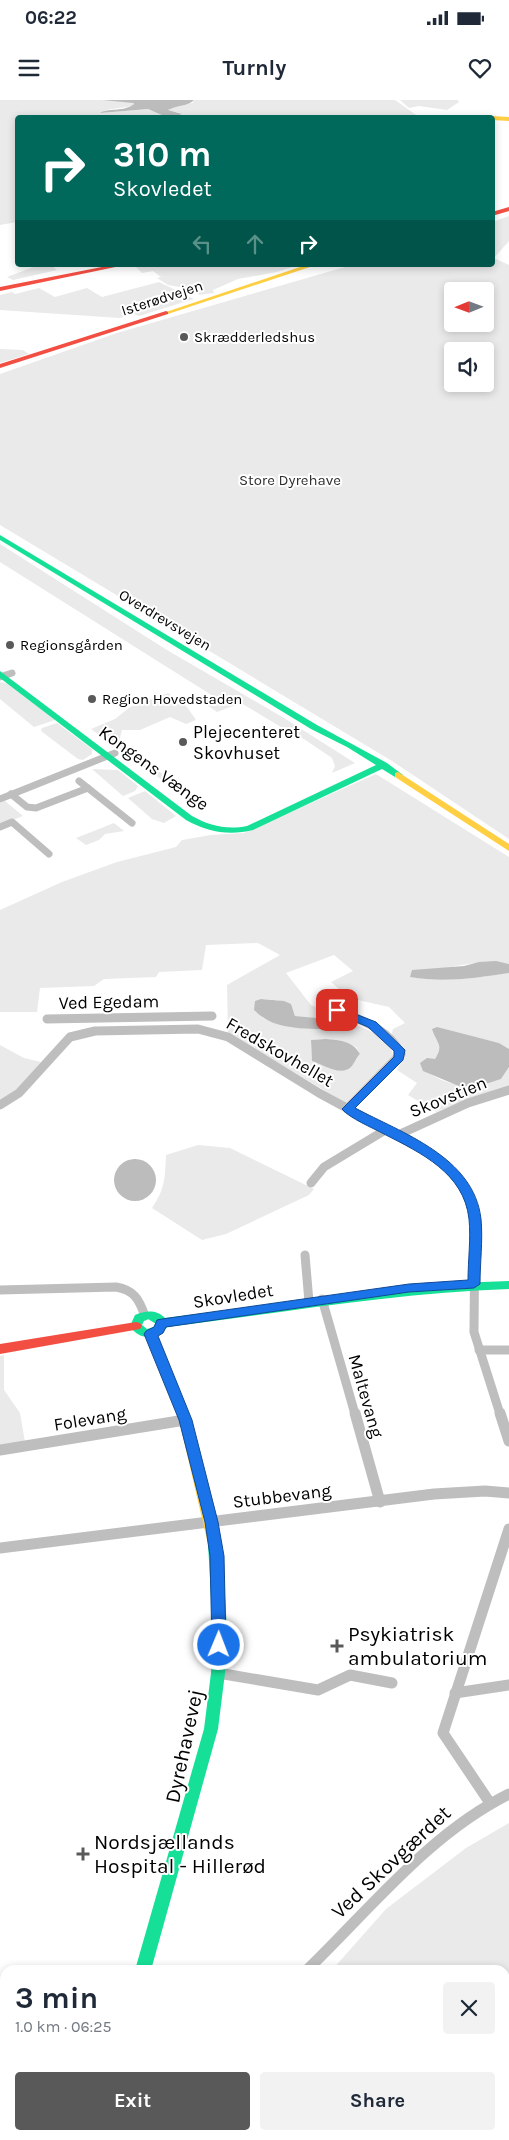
<!DOCTYPE html>
<html lang="en">
<head>
<meta charset="utf-8">
<style>
  body { margin:0; font-family:Karla,sans-serif; background:#f2f2f3; color:#1f2937; height:100vh; display:flex; flex-direction:column; font-size:19px; white-space:nowrap }
  * { box-sizing:border-box; margin:0 }
  p { font-size:16px; color:#747a83 }
  .icon { flex:none; width:28px; height:28px; fill:none; stroke:currentColor; stroke-width:2; stroke-linecap:round; stroke-linejoin:round }
  .map { position:relative; flex:1; overflow:hidden }
  .drawer { position:absolute; left:0px; top:1865px; width:510px; height:175px; display:flex; flex-direction:column; background:#fff; border-radius:15px 15px 0 0; box-shadow:0 2px 8px #0003 }
  .drawer>* { flex:none }
  .banner { position:absolute; left:15px; top:15px; width:480px; height:152px; border-radius:5px; box-shadow:0 2px 8px #0003; background:#00695c; color:#fff; overflow:hidden }
  .needle { width:32px; rotate:269deg }
  .buttons { position:absolute; left:444px; top:182px; display:grid; gap:10px }
  .buttons a { display:grid; place-items:center; width:50px; height:50px; border-radius:5px; background:#fff; box-shadow:0 2px 8px #0003; font-size:25px }
  .pin { position:absolute; display:grid; place-items:center; width:42px; height:42px; color:#fff; margin:-21px; border-radius:10px; box-shadow:0 2px 8px #0006 }
  .me { position:absolute; width:55px; margin:-28px; rotate:1deg; stroke-linejoin:round; filter:drop-shadow(0 0 4px #0008) }
  .turn { display:flex; align-items:center; gap:18px; height:105px; padding:0 15px; font-size:22px }
  .turn .icon { width:65px; height:65px; stroke-width:2.5 }
  .turn b { display:block; font-size:35px; line-height:42px }
  .lanes { display:flex; align-items:center; height:48px; padding:0 15px; background:#0003; justify-content:center; gap:25px; direction:ltr }
  .lanes .off { opacity:.35 }
  .round { display:grid; place-items:center; flex:none; width:52px; height:52px; border-radius:5px; background:#f2f2f3 }
  .overview { display:flex; align-items:center; justify-content:space-between; height:85px; padding:0 15px }
  h1 { font-size:30px; font-weight:700; line-height:38px }
  .button { display:flex; gap:10px; margin-top:auto; padding:10px 15px }
  .button a { flex:1; height:58px; border-radius:5px; background:#595959; color:#fff; font-size:20px; font-weight:700; line-height:58px; text-align:center }
  .button a+a { background:#f2f2f3; color:#1f2937 }
  .status { display:flex; justify-content:space-between; align-items:center; height:35px; padding:0 25px; background:#fff; direction:ltr }
  .status svg { height:14px; fill:currentColor }
  header { display:flex; justify-content:space-between; align-items:center; height:65px; padding:0 15px; background:#fff; font-size:22px; font-weight:700 }
  .map>svg:first-child { display:block }
  .green { fill:#eaeaea; fill-rule:evenodd }
  .water { fill:#bcbcbc }
  .lines { fill:none; stroke-linecap:round; stroke-linejoin:round }
  .street-far2 { stroke:#bebebe; stroke-width:7 }
  .street-far1 { stroke:#bebebe; stroke-width:9 }
  .street { stroke:#bebebe; stroke-width:11 }
  .fast { fill:#16e098; fill-rule:evenodd }
  .slow { fill:#ffcf43; fill-rule:evenodd }
  .jam { fill:#f24e42; fill-rule:evenodd }
  .route { fill:#1a73e8; stroke:#114b97 }
  .poi-dot { fill:#595959; stroke:#fff; stroke-width:2 }
  .labels { text-anchor:middle; stroke-width:4; stroke-linejoin:round; paint-order:stroke }
  .far-street-label { font-size:15px; fill:#000; stroke:#fff }
  .far-poi-label { font-size:15px; fill:#000; stroke:#fff; text-anchor:start }
  .far-park-label { font-size:15px; fill:#303030; stroke:#fff }
  .poi-label { font-size:18px; fill:#000; stroke:#fff; text-anchor:start }
  .street-label { font-size:18px; fill:#000; stroke:#fff }
  .near-poi-label { font-size:21px; fill:#000; stroke:#fff; text-anchor:start }
  .near-street-label { font-size:21px; fill:#000; stroke:#fff }
</style>
</head>
<body>
<div class="status"><b>06:22</b><svg viewBox="0 0 49 12"><path d="M0 12V9h3v3zM5 12V6h3v6zM10 12V3h3v9zM15 12V0h3v12zM26 1h20v11H26zM47 4h2v5h-2z"/></svg></div>
<header><svg class="icon" aria-label="menu" viewBox="0 0 24 24"><path d="M4 6h16M4 12h16M4 18h16"/></svg>Turnly<svg class="icon" aria-label="heart" viewBox="0 0 24 24"><path d="M12 20l-8-8c-3-5 5-10 8-4 3-6 11-1 8 4z"/></svg></header>
<div class="map">
<svg width="509" height="2040" viewBox="0 0 509 2040">
  <rect width="100%" height="100%" fill="#fff"/>
  <g class="green">
    <path d="M0 0H102L130 2 133 3V6L106 10 101 13 148 9 164 16H179L180 13 168 10 176 5 193 3V0H395L419 17 18 18 17 122 0 125Z"/>
    <path d="M400 0H458L459 2 447 10 419 6 409 8Z"/>
    <path d="M509 116V141L494 158 509 165V739L392 661 0 425V274L117 233 352 165H492L493 122ZM452 191H485V224H452ZM452 251H485V284H452Z"/>
    <path d="M39 165H51L57 170 13 180 7 177Z"/>
    <path d="M134 165H298L277 172 238 179 213 190 214 193 199 195 191 189 168 185 157 178 161 177 153 171 142 173Z"/>
    <path d="M159 182 194 199 139 216 134 214 120 218 0 210V195L12 192 15 194 39 188 55 197 87 188 102 197Z"/>
    <path d="M0 249 23 250 29 254 0 263Z"/>
    <path d="M0 444 167 550 284 618 355 663 332 673 335 666 332 658 298 635H294L241 603 217 612 201 601 213 596 0 462Z"/>
    <path d="M0 582 10 584 55 620 34 627 0 599Z"/>
    <path d="M168 593 187 607 196 620 186 624 170 617 140 630H122L119 642 168 678 162 680 91 629 115 619 130 607Z"/>
    <path d="M57 623 92 649V654L83 660 78 659 41 631 42 628Z"/>
    <path d="M92 669 118 670 138 686 135 691 123 696Z"/>
    <path d="M376 674 509 757V864C480 858 440 869 411 877 444 883 476 878 509 873V949L499 943 437 928 435 936C440 946 441 949 435 959L420 963C426 977 455 986 471 987 481 987 492 982 501 979L509 967V986L506 988 468 999 436 1012 408 995 417 983 397 970C408 950 406 951 391 936L393 929 405 923 389 907 349 898 331 882 353 871 334 855 286 873 311 905 377 934 390 945 394 958 354 1008 228 933 227 885 280 855 258 843 206 845 202 870 159 872 156 877 104 879 94 886 40 888 37 912H0V810L62 782 117 762 176 747 182 740 211 735 244 733ZM261 899C275 900 292 899 295 916L323 919 270 920 263 918 254 910ZM326 939 341 941 356 947 360 954 350 967 320 964 312 960 311 940Z"/>
    <path d="M145 691 176 716 164 723 152 719 128 698Z"/>
    <path d="M5 701 23 716 0 725V703Z"/>
    <path d="M114 723 124 731 105 734 99 740 86 745 76 738Z"/>
    <path d="M0 945 24 958 41 962 17 990 0 1001Z"/>
    <path d="M198 1045 230 1048 314 1089 309 1095 226 1134 202 1140 152 1108C165 1089 165 1078 166 1055Z"/>
    <path d="M4 1255V1290L20 1313 25 1342 0 1346V1256Z"/>
    <path d="M509 1723V1949L505 1948V1870H332L386 1809 466 1748Z"/>
    <path d="M198 2035H464L465 2040H195Z"/>
  </g>
  <g class="water">
    <path d="M102 0H193V1C188 6 177 5 168 10L182 14 176 16H164L148 9 100 13C107 8 125 12 134 4L133 3Z"/>
    <path d="M496 861 509 864V873C476 878 444 883 410 877L412 870 464 866 479 862Z"/>
    <path d="M261 899 284 901 291 904 295 916 338 920 343 926C329 931 290 929 277 924 269 922 260 916 254 910L255 901Z"/>
    <path d="M437 927 499 943 509 949V967L501 979 486 984 461 987 423 971 420 963 427 958 435 959C444 945 437 944 432 929Z"/>
    <path d="M326 939C339 940 353 941 360 954 356 958 354 964 351 967 341 977 322 964 312 961L311 940Z"/>
    <circle cx="135" cy="1080" r="21"/>
  </g>
  <g class="lines">
    <g class="street-far2">
      <path d="M0 577 12 573"/>
      <path d="M79 681 132 723"/>
      <path d="M11 694 27 707 36 708 88 688"/>
      <path d="M0 699 115 653"/>
      <path d="M0 727 12 722 49 754"/>
    </g>
    <g class="street-far1">
      <path d="M337 910C361 920 389 929 401 954L347 1009"/>
      <path d="M47 919 212 916"/>
      <path d="M0 1005 19 993 70 937 95 931 198 929 228 937 319 993 426 1051 444 1063 457 1077 472 1103 475 1120 474 1232 500 1314"/>
      <path d="M398 1035 468 1003 509 990"/>
      <path d="M311 1083 324 1067 387 1029"/>
      <path d="M305 1155 309 1202"/>
      <path d="M0 1190 116 1187C134 1190 139 1199 145 1216"/>
      <path d="M322 1199 355 1314"/>
      <path d="M479 1250H509"/>
    </g>
    <g class="street">
      <path d="M355 1313 380 1402"/>
      <path d="M500 1313 509 1341"/>
      <path d="M0 1350 185 1320"/>
      <path d="M0 1448 434 1394 485 1391 509 1393"/>
      <path d="M218 1573 318 1590 350 1575 392 1583"/>
      <path d="M455 1593 509 1585"/>
      <path d="M490 1703 443 1633 509 1429"/>
      <path d="M307 1870C371 1808 429 1734 509 1694"/>
      <path d="M0 2027 5 2029"/>
      <path d="M34 2035 58 2040"/>
      <path d="M173 2040 175 2035"/>
    </g>
    <g class="fast">
      <path d="M444 16H463L466 18H441Z"/>
      <path d="M0 435 317 625 387 663 403 675 401 677H395L382 669 253 730C229 736 208 732 186 720L0 578V571L192 716C210 726 227 730 247 726L376 665 347 647 311 629 0 440Z"/>
      <path d="M509 1181V1189C394 1193 281 1213 167 1227L163 1233C150 1239 138 1239 130 1226L135 1215C145 1211 156 1209 165 1218 280 1204 393 1184 509 1181ZM148 1219 156 1224 154 1227 147 1229 142 1225 144 1221Z"/>
      <path d="M215 1439 220 1440 222 1444 227 1531 225 1573 218 1629 151 1870H135L204 1629 211 1573 213 1531 208 1444 210 1440Z"/>
      <path d="M89 2035H105L104 2040H88Z"/>
    </g>
    <g class="slow">
      <path d="M492 16 509 17V21L492 20V18H489Z"/>
      <path d="M306 165H316L168 214 163 213Z"/>
      <path d="M398 672 509 744V751L395 677V673Z"/>
      <path d="M151 1230 155 1231 157 1234 191 1320 222 1444 220 1448 215 1449 210 1448 208 1444 179 1320 145 1234 147 1231Z"/>
    </g>
    <g class="jam">
      <path d="M509 107V111L492 116V112Z"/>
      <path d="M112 165H125L0 191V187Z"/>
      <path d="M166 211 168 212V214L0 268V264Z"/>
      <path d="M136 1222 140 1223 142 1226 140 1229 0 1254V1244Z"/>
    </g>
  </g>
  <path class="route" d="M337 907 376 922 405 950 403 960 355 1008C402 1033 474 1057 481 1119 483 1140 480 1163 480 1184L474 1188 409 1192 166 1227 163 1233 158 1236 192 1320 218 1422 224 1456 226 1545 224 1549 219 1551 214 1549 212 1545 210 1456 205 1422 179 1320 144 1234 146 1231 154 1227 157 1220 162 1219 409 1184 468 1180C468 1160 471 1139 469 1119 464 1073 421 1053 384 1034 373 1028 349 1018 342 1009L394 957V951L368 927 333 912 332 910 333 908Z"/>
  <g class="poi-dot">
    <circle cx="184" cy="237" r="5"/>
    <circle cx="10" cy="545" r="5"/>
    <circle cx="92" cy="599" r="5"/>
    <circle cx="183" cy="642" r="5"/>
    <path d="M334.5 1538.5h5v5h5v5h-5v5h-5v-5h-5v-5h5z"/>
    <path d="M80.5 1746.5h5v5h5v5h-5v5h-5v-5h-5v-5h5z"/>
  </g>
  <g class="labels">
    <g class="far-street-label">
      <text transform="translate(162 198) rotate(-18)" y="5">Isterødvejen</text>
      <text transform="translate(165 520) rotate(31)" y="5">Overdrevsvejen</text>
    </g>
    <g class="far-poi-label">
      <text x="194" y="242">Skrædderledshus</text>
      <text x="20" y="550">Regionsgården</text>
      <text x="102" y="604">Region Hovedstaden</text>
    </g>
    <g class="far-park-label">
      <text x="290" y="385">Store Dyrehave</text>
    </g>
    <g class="poi-label">
      <text x="193" y="638">Plejecenteret<tspan x="193" dy="21">Skovhuset</tspan></text>
    </g>
    <g class="street-label">
      <text transform="translate(154 668) rotate(36)" y="6">Kongens Vænge</text>
      <text transform="translate(109 902) rotate(-1)" y="6">Ved Egedam</text>
      <text transform="translate(280 952) rotate(30)" y="6">Fredskovhellet</text>
      <text transform="translate(448 997) rotate(-22)" y="6">Skovstien</text>
      <text transform="translate(233 1196) rotate(-9)" y="6">Skovledet</text>
      <text transform="translate(366 1296) rotate(74)" y="6">Maltevang</text>
      <text transform="translate(90 1319) rotate(-9)" y="6">Folevang</text>
      <text transform="translate(282 1396) rotate(-7)" y="6">Stubbevang</text>
    </g>
    <g class="near-poi-label">
      <text x="348" y="1541">Psykiatrisk<tspan x="348" dy="24">ambulatorium</tspan></text>
      <text x="94" y="1749">Nordsjællands<tspan x="94" dy="24">Hospital - Hillerød</tspan></text>
    </g>
    <g class="near-street-label">
      <text transform="translate(184 1646) rotate(-78)" y="7">Dyrehavevej</text>
      <text transform="translate(391 1762) rotate(-43)" y="7">Ved Skovgærdet</text>
    </g>
  </g>
</svg>
<div class="buttons">
<a><svg class="needle" viewBox="-14 -14 28 28"><path d="M0-13l5 13h-10z" fill="#e53935"/><path d="M0 13l5-13h-10z" fill="#747a83"/></svg></a>
<a><svg class="icon" aria-label="sound" viewBox="0 0 24 24"><path d="M4 9h4l5-4v14l-5-4H4zM17 9q2 3 0 6"/></svg></a>
</div>
<div class="pin" style="left:337px;top:910px;background:#d93025"><svg class="icon" aria-label="arrive" viewBox="0 0 24 24"><path d="M6 21V4h12l-3 4 3 4H6"/></svg></div>
<svg class="me" style="left:219px;top:1545px" viewBox="-20 -20 40 40"><circle r="17" fill="#1a73e8" stroke="#fff" stroke-width="3"/><path d="M0-11L8 9 0 5-8 9z" fill="#fff"/></svg>
<div class="banner">
<div class="turn"><svg class="icon" aria-label="right" viewBox="0 0 24 24"><path d="M7 20v-9h11M14 6l5 5-5 5"/></svg><div><b>310 m</b>Skovledet</div></div>
<div class="lanes"><svg class="icon off" aria-label="left" viewBox="0 0 24 24"><path d="M17 20v-9H6M10 6l-5 5 5 5"/></svg><svg class="icon off" aria-label="ahead" viewBox="0 0 24 24"><path d="M12 20V5M6 11l6-6 6 6"/></svg><svg class="icon" aria-label="right" viewBox="0 0 24 24"><path d="M7 20v-9h11M14 6l5 5-5 5"/></svg></div>
</div>
<section class="drawer">
<div class="overview"><div><h1>3 min</h1><p>1.0 km · 06:25</p></div><a class="round"><svg class="icon" aria-label="close" viewBox="0 0 24 24"><path d="M6 6l12 12M18 6L6 18"/></svg></a></div>
<div class="button"><a>Exit</a><a>Share</a></div>
</section>
</div>
</body>
</html>
